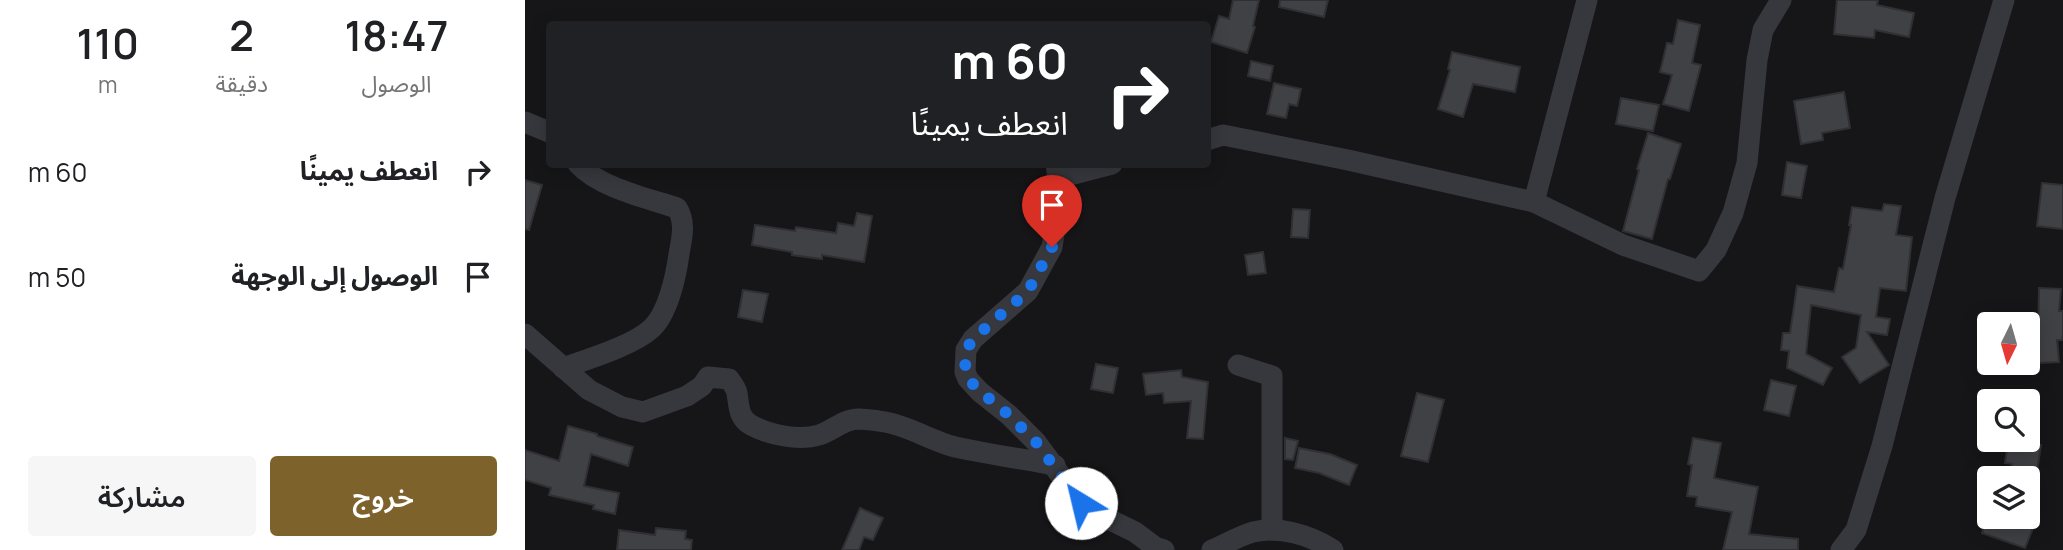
<!DOCTYPE html>
<html lang="ar">
<head>
<meta charset="utf-8">
<style>
  body { margin:0; font-family:Manrope,"Noto Sans Arabic",sans-serif; background:#f6f6f6; color:#202124; direction:rtl; height:100vh; display:flex; flex-direction:column; font-size:26px; white-space:nowrap }
  * { box-sizing:border-box; margin:0 }
  p { font-size:23px; color:#757577 }
  .icon { flex:none; width:38px; height:38px; fill:none; stroke:currentColor; stroke-width:2; stroke-linecap:round; stroke-linejoin:round }
  .map { position:relative; flex:1; overflow:hidden; direction:ltr }
  .sheet { display:flex; flex-direction:column; background:#fff; width:525px }
  .sheet>* { flex:none }
  .top-card { position:absolute; left:21px; top:21px; width:665px; height:147px; border-radius:7px; box-shadow:0 4px 18px #0003; direction:rtl; background:#202124; color:#fff; overflow:hidden }
  .needle { width:46px; rotate:185deg }
  .fabs { position:absolute; left:1452px; top:312px; display:grid; gap:14px }
  .fabs a { display:grid; place-items:center; width:63px; height:63px; border-radius:7px; background:#fff; box-shadow:0 4px 18px #0003; font-size:35px }
  .pin { position:absolute; display:grid; place-items:center; width:60px; height:60px; color:#fff; margin:-72px -30px; border-radius:50% 50% 50% 0; rotate:-45deg; box-shadow:0 0 7px #0007 }
  .pin .icon { rotate:45deg }
  .me { position:absolute; width:77px; margin:-38px; rotate:324deg; stroke-linejoin:round; filter:drop-shadow(0 0 5px #0008) }
  .turn { display:flex; align-items:center; gap:24px; height:147px; padding:0 28px; font-size:32px }
  .turn .icon { width:91px; height:91px; stroke-width:2.5 }
  .turn b { display:block; font-size:49px; line-height:60px }
  .eta { display:flex; justify-content:space-evenly; align-items:center; height:119px; text-align:center }
  .eta b { font-size:42px; font-weight:600; line-height:49px }
  .action { display:flex; gap:14px; margin-top:auto; padding:14px 28px }
  .action a { flex:1; height:80px; border-radius:7px; background:#7e622b; color:#fff; font-size:28px; font-weight:600; line-height:80px; text-align:center }
  .action a+a { background:#f6f6f6; color:#202124 }
  ul { padding:0; list-style:none }
  li { display:flex; align-items:center; gap:21px; height:105px; padding:0 28px }
  li div { flex:1 }
  li b { display:block; font-size:26px }
  li em { font-style:normal }
  main { display:flex; flex:1; min-height:0 }
  .map>svg:first-child { display:block }
  .building { fill:#404145; stroke:#303034; stroke-width:2 }
  .lines { fill:none; stroke-linecap:round; stroke-linejoin:round }
  .minor { stroke:#37383d; stroke-width:21 }
  .route { stroke:#1a73e8; stroke-width:12; stroke-dasharray:0 21.6 }
</style>
</head>
<body>
<main>
<div class="map">
<svg width="1538" height="550" viewBox="0 0 1538 550">
  <rect width="100%" height="100%" fill="#161618"/>
  <g class="building">
    <path d="M708 0H734L728 26 730 27 722 53 686 42 694 16 704 19Z"/>
    <path d="M755 0H803L799 17 754 7Z"/>
    <path d="M1312 0H1353L1352 5 1389 13 1384 37 1350 30 1349 38 1309 34Z"/>
    <path d="M1153 20 1175 25 1167 63 1176 65 1164 111 1138 104 1147 75 1135 72 1142 43 1148 44Z"/>
    <path d="M927 52 995 67 990 92 948 84 938 117 913 109 925 70 923 69Z"/>
    <path d="M726 61 748 66 745 81 723 76Z"/>
    <path d="M749 83 776 89 772 106 764 104 761 118 742 114Z"/>
    <path d="M1319 92 1325 128 1297 133 1298 140 1276 144 1269 101Z"/>
    <path d="M1096 98 1134 105 1128 131 1091 124Z"/>
    <path d="M1123 133 1156 144 1145 179H1143L1127 239 1098 231 1114 170 1112 169Z"/>
    <path d="M1262 162 1282 166 1276 198 1257 195Z"/>
    <path d="M0 180 17 185 4 230 0 229Z"/>
    <path d="M1517 183 1538 185V229L1512 226Z"/>
    <path d="M1359 204 1376 206 1371 235 1387 237 1381 291 1355 288 1351 317 1365 319 1362 335 1342 332 1364 365 1335 383 1317 357 1331 348 1336 315 1286 305 1281 354 1307 368 1298 385 1262 368 1264 351 1256 350 1258 333H1265L1272 286 1309 292 1314 268 1318 269 1326 225H1324L1327 207 1357 211Z"/>
    <path d="M768 209 785 210 783 238 766 237Z"/>
    <path d="M332 213 347 216 339 262 297 255V259L267 255V252L227 245 230 225 270 231 271 227 311 233 313 223 329 226Z"/>
    <path d="M738 252 741 273 723 275 720 255Z"/>
    <path d="M1514 288 1536 289 1534 311H1538V334L1537 340H1532L1534 362 1514 363V361L1503 359V339L1513 340Z"/>
    <path d="M218 290 243 294 237 322 213 317Z"/>
    <path d="M571 364 593 368 588 393 566 389Z"/>
    <path d="M656 370 657 377 683 382 678 439 662 438 666 401 639 403 638 393 621 395 618 374Z"/>
    <path d="M1246 380 1271 386 1264 416 1239 410Z"/>
    <path d="M892 393 919 400 903 462 876 456Z"/>
    <path d="M43 426 72 434V436L108 447 103 466 66 454 59 486 94 493 90 514 68 509 69 505 24 495 26 488 0 480V450L34 461Z"/>
    <path d="M760 438 773 441 768 460 760 459Z"/>
    <path d="M1168 438 1196 443 1189 478 1233 487 1224 534 1273 539V550H1198L1207 512 1171 506 1172 497 1162 496 1167 465 1163 464Z"/>
    <path d="M1483 441 1516 445 1511 478H1483L1487 464 1480 463Z"/>
    <path d="M774 448 805 454 832 465 824 485 794 473 770 468Z"/>
    <path d="M335 508 358 518 348 540 339 537 334 550H317Z"/>
    <path d="M1462 516H1509L1508 520 1511 521 1500 548 1457 533Z"/>
    <path d="M131 528 161 531 160 539 167 540 166 550H92L94 530 130 535Z"/>
  </g>
  <g class="lines">
    <g class="minor">
      <path d="M1062 0 1009 202 1098 245 1174 271 1191 250 1208 213 1222 163 1232 60 1238 30 1256 0"/>
      <path d="M0 122 24 132"/>
      <path d="M682 140 698 135 823 160 1009 202"/>
      <path d="M531 164 533 178 532 215 527 247 503 291 448 339 441 350 440 372 443 379 455 392 484 415 511 442 556 503 569 512 610 532 630 547 639 550"/>
      <path d="M533 178 587 164"/>
      <path d="M0 334 64 390 97 407 118 412 162 396 177 386 183 377 204 379C207 383 211 388 212 393 214 405 213 418 226 425 244 435 274 441 294 435 307 431 319 419 333 419 347 420 362 421 375 426 394 432 411 442 430 447 463 454 497 459 530 465"/>
      <path d="M713 365 747 376V530"/>
      <path d="M38 368C63 359 107 346 126 329 143 314 151 276 154 254 157 238 161 222 152 208 122 198 75 188 53 164"/>
      <path d="M687 550C701 544 714 536 728 532 755 526 786 535 808 550"/>
      <path d="M1316 550 1331 530 1357 446 1420 198 1479 0"/>
    </g>
  </g>
  <g class="lines">
    <path class="route" d="M527 247 503 291 448 339 441 350 440 372 443 379 455 391 484 415 511 442 556 503"/>
  </g>
</svg>
<div class="fabs">
<a><svg class="needle" viewBox="-14 -14 28 28"><path d="M0-13l5 13h-10z" fill="#e53935"/><path d="M0 13l5-13h-10z" fill="#757577"/></svg></a>
<a><svg class="icon" aria-label="search" viewBox="0 0 24 24"><circle cx="10" cy="10" r="6"/><path d="M15 15l6 6"/></svg></a>
<a><svg class="icon" aria-label="layers" viewBox="0 0 24 24"><path d="M12 4l9 5-9 5-9-5zM3 14l9 5 9-5"/></svg></a>
</div>
<div class="pin" style="left:527px;top:247px;background:#d93025"><svg class="icon" aria-label="arrive" viewBox="0 0 24 24"><path d="M6 21V4h12l-3 4 3 4H6"/></svg></div>
<svg class="me" style="left:556px;top:503px" viewBox="-20 -20 40 40"><circle r="19" fill="#fff"/><path d="M0-13L10 11 0 6-10 11z" fill="#1a73e8"/></svg>
<div class="top-card">
<div class="turn"><svg class="icon" aria-label="right" viewBox="0 0 24 24"><path d="M7 20v-9h11M14 6l5 5-5 5"/></svg><div><b>60 m</b>انعطف يمينًا</div></div>
</div>
</div>
<section class="sheet">
<div class="eta">
<div><b>18:47</b><p>الوصول</p></div>
<div><b>2</b><p>دقيقة</p></div>
<div><b>110</b><p>m</p></div>
</div>
<ul>
<li><svg class="icon" aria-label="right" viewBox="0 0 24 24"><path d="M7 20v-9h11M14 6l5 5-5 5"/></svg><div><b>انعطف يمينًا</b></div><em>60 m</em></li>
<li><svg class="icon" aria-label="arrive" viewBox="0 0 24 24"><path d="M6 21V4h12l-3 4 3 4H6"/></svg><div><b>الوصول إلى الوجهة</b></div><em>50 m</em></li>
</ul>
<div class="action"><a>خروج</a><a>مشاركة</a></div>
</section>
</main>
</body>
</html>
